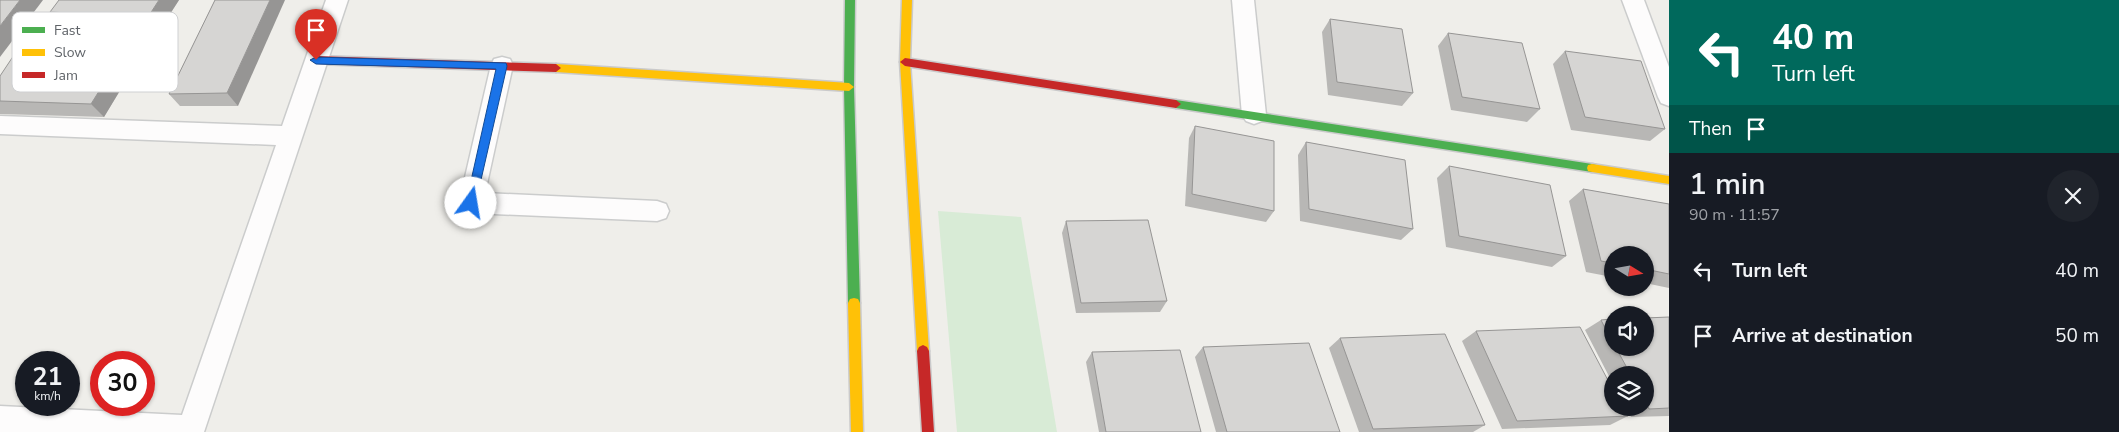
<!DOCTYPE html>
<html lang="en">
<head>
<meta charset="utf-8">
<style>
  body { margin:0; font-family:"Nunito Sans",sans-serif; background:#20242c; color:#f1f3f6; height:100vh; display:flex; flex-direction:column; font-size:19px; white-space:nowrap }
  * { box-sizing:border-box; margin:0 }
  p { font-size:16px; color:#9ea1a6 }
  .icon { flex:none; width:28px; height:28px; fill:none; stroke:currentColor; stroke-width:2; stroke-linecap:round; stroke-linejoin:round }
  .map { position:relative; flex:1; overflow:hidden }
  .side { display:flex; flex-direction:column; background:#171b24; width:450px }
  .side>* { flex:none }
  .hud { background:#00695c; color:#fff; overflow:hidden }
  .needle { width:32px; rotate:101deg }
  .buttons { position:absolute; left:1604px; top:246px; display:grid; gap:10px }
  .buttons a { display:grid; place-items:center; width:50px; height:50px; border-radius:50%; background:#171b24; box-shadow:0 1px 4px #0004; font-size:25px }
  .speed { position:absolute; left:15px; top:351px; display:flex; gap:10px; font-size:25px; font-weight:700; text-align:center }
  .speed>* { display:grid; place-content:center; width:65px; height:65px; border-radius:50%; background:#171b24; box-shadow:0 1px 4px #0004; line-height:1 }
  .speed small { font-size:12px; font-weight:400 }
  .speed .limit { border:8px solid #d22; background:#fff; color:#111 }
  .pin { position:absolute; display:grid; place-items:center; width:42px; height:42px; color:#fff; margin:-51px -21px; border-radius:50% 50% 50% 0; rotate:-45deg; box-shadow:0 0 5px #0007 }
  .pin .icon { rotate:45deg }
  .me { position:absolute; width:55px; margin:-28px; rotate:13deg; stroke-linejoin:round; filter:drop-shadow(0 0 4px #0008) }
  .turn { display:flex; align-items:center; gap:18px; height:105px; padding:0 20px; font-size:22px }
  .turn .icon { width:65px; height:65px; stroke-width:2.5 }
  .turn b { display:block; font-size:35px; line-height:42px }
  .then { display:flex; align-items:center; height:48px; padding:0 20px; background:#0003; gap:10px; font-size:19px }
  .round { display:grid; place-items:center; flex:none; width:52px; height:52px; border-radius:26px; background:#20242c }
  .headline { display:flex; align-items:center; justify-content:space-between; height:85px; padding:0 20px }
  h1 { font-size:30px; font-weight:600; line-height:38px }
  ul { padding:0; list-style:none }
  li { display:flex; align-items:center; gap:15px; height:65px; padding:0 20px }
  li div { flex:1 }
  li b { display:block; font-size:19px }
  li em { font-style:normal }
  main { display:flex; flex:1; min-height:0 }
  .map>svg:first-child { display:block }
  .green { fill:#d8ebd6 }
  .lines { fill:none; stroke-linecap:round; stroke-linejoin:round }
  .street-casing { stroke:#cbcccc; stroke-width:3 }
  .fast-casing { stroke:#cacacb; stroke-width:3 }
  .slow-casing { stroke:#cacacb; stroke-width:3 }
  .jam-casing { stroke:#cacacb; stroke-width:3 }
  .street { fill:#fdfcfc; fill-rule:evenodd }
  .fast { fill:#4caf50; fill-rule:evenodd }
  .slow { fill:#ffc107; fill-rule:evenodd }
  .jam { fill:#c62828; fill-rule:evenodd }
  .wall { fill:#b8b7b5 }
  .shaded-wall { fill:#969594 }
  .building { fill:#d6d5d3; stroke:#969594 }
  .route { fill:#1a73e8; stroke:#114b97 }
  .key { fill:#fff; stroke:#cfd0d2; stroke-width:1 }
  .key-label { font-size:14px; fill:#5f6368 }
</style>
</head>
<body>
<main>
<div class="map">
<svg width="1669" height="432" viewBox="0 0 1669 432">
  <rect width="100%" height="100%" fill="#efeeea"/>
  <path class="green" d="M938 211 1021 217 1057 432H957Z"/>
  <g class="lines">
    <g class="street-casing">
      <g id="street">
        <path d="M326 0H348L204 432H0V406L182 415 276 145 0 134V116L282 126Z"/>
        <path d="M1232 0H1254L1266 115 1262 121 1254 124 1246 121 1242 115Z"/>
        <path d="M1622 0H1644L1669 67V106L1661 103 1658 97Z"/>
        <path d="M502 57 510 59 513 65 485 193 657 201 666 204 669 211 666 218 657 221 471 213 462 210 459 203 491 65 494 59Z"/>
      </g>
    </g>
    <g class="fast-casing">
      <g id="fast">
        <path d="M845 0H855L854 87 860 303 858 307 854 308 850 307 848 303 844 87Z"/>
        <path d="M1176 100 1592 164 1596 165 1597 168 1596 171 1592 172 1176 108 1171 104Z"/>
      </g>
    </g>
    <g class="slow-casing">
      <g id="slow">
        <path d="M902 0H912L910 62 929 351 927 355 923 357 919 355 917 351 900 62Z"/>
        <path d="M556 64 849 83 854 87 849 91 556 72 551 68Z"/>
        <path d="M1592 164 1669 176V184L1592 172 1588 171 1587 168 1588 165Z"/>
        <path d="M854 298 858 299 860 303 863 432H851L848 303 850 299Z"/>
      </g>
    </g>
    <g class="jam-casing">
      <g id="jam">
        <path d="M316 56 556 64 561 68 556 72 316 64 311 60Z"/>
        <path d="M905 58 1176 100 1181 104 1176 108 905 66 900 62Z"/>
        <path d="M923 345 927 347 929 351 934 432H922L917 351 919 347Z"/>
      </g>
    </g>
    <use href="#street" class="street"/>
    <use href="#fast" class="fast"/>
    <use href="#slow" class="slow"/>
    <use href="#jam" class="jam"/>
  </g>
  <g class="wall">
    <path d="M179 0 159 31 63 25 50 12Z"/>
    <path d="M215 0 238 106H180L169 94Z"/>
    <path d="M1330 19 1413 93 1402 106 1328 95 1322 32Z"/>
    <path d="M1448 33 1540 109 1527 122 1451 110 1438 46Z"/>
    <path d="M1565 51 1665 129 1650 141 1571 130 1553 64Z"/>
    <path d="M121 56 133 69 104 117 0 114V76Z"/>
    <path d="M1195 126 1274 211 1266 222 1185 206 1189 138Z"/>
    <path d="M1306 142 1413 229 1401 240 1300 221 1298 155Z"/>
    <path d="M1449 166 1566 256 1552 267 1446 247 1437 178Z"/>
    <path d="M1583 189 1669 204V288L1645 283V255H1612V277L1586 272 1569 201Z"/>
    <path d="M1066 221 1167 301 1160 312 1076 313 1062 233Z"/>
    <path d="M1669 317V416L1631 417 1626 408H1645V375H1612V382L1585 330 1601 320 1612 319V348H1645Z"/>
    <path d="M1476 331 1628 416 1610 425 1502 429 1462 341Z"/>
    <path d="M1340 338 1485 425 1473 432H1359L1329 348Z"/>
    <path d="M1203 347 1340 432H1216L1195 357Z"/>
    <path d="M1092 352 1201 432H1099L1086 362Z"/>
  </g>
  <g class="shaded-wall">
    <path d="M20 0H43L0 57V26Z"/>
    <path d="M159 0H179L159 31 148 17Z"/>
    <path d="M270 0H285L238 106 227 93Z"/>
    <path d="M121 56 133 69 104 117 91 104Z"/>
  </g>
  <g class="building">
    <path d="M0 0H20L0 26Z"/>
    <path d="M59 0H159L148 17 50 12Z"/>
    <path d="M215 0H270L227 93 169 94Z"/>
    <path d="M1330 19 1402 29 1413 93 1337 82Z"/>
    <path d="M1448 33 1522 43 1540 109 1462 97Z"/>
    <path d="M1565 51 1641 61 1665 129 1585 117Z"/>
    <path d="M16 52 121 56 91 104 0 101V76Z"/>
    <path d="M1195 126 1274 141V211L1192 194Z"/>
    <path d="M1306 142 1405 160 1413 229 1309 209Z"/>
    <path d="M1449 166 1550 185 1566 256 1459 236Z"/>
    <path d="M1583 189 1669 204V274L1645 269V255H1612V263L1601 261Z"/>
    <path d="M1148 220 1167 301 1081 303 1066 221Z"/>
    <path d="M1669 317V408L1649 409 1645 401V375H1631L1616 348H1645V318Z"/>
    <path d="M1612 319V342L1601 320Z"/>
    <path d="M1580 327 1612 388V408H1623L1628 416 1517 421 1476 331Z"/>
    <path d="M1445 334 1485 425 1373 429 1340 338Z"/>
    <path d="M1309 343 1340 432H1227L1203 347Z"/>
    <path d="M1180 350 1201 432H1106L1092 352Z"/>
  </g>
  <path class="route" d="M316 57 506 63 507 66 475 206H467L466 203 496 69 316 64 310 60Z"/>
  <rect x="12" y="12" width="166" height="80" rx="8" class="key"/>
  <rect x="22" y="27" width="23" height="6" fill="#4caf50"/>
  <rect x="22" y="49" width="23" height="7" fill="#ffc107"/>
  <rect x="22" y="72" width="23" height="6" fill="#c62828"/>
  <g class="key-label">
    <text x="54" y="35">Fast</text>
    <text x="54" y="57">Slow</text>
    <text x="54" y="80">Jam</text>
  </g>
</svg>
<div class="buttons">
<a><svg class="needle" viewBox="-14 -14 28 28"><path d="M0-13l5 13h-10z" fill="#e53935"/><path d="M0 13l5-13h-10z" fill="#9ea1a6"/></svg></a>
<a><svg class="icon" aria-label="sound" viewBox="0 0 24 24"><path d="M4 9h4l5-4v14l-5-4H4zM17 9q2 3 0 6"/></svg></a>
<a><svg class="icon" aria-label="layers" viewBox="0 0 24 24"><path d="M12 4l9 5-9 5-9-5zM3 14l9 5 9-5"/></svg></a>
</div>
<div class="speed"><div>21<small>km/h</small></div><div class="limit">30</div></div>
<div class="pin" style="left:316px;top:60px;background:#d93025"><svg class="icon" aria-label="arrive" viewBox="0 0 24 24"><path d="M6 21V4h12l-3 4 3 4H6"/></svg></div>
<svg class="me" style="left:471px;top:203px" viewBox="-20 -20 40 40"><circle r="19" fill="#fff"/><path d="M0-13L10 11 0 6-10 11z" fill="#1a73e8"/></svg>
</div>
<section class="side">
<div class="hud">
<div class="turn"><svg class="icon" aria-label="left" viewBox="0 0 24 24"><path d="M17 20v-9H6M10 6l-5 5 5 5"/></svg><div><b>40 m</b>Turn left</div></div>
<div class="then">Then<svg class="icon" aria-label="arrive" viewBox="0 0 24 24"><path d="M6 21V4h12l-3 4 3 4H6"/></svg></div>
</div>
<div class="headline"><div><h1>1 min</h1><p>90 m · 11:57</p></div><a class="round"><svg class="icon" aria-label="close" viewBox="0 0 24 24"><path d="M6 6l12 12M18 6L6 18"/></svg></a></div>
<ul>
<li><svg class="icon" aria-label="left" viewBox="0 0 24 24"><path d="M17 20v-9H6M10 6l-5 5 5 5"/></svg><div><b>Turn left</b></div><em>40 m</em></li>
<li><svg class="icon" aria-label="arrive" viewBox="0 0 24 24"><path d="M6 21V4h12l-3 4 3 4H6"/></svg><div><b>Arrive at destination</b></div><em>50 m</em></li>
</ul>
</section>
</main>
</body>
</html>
